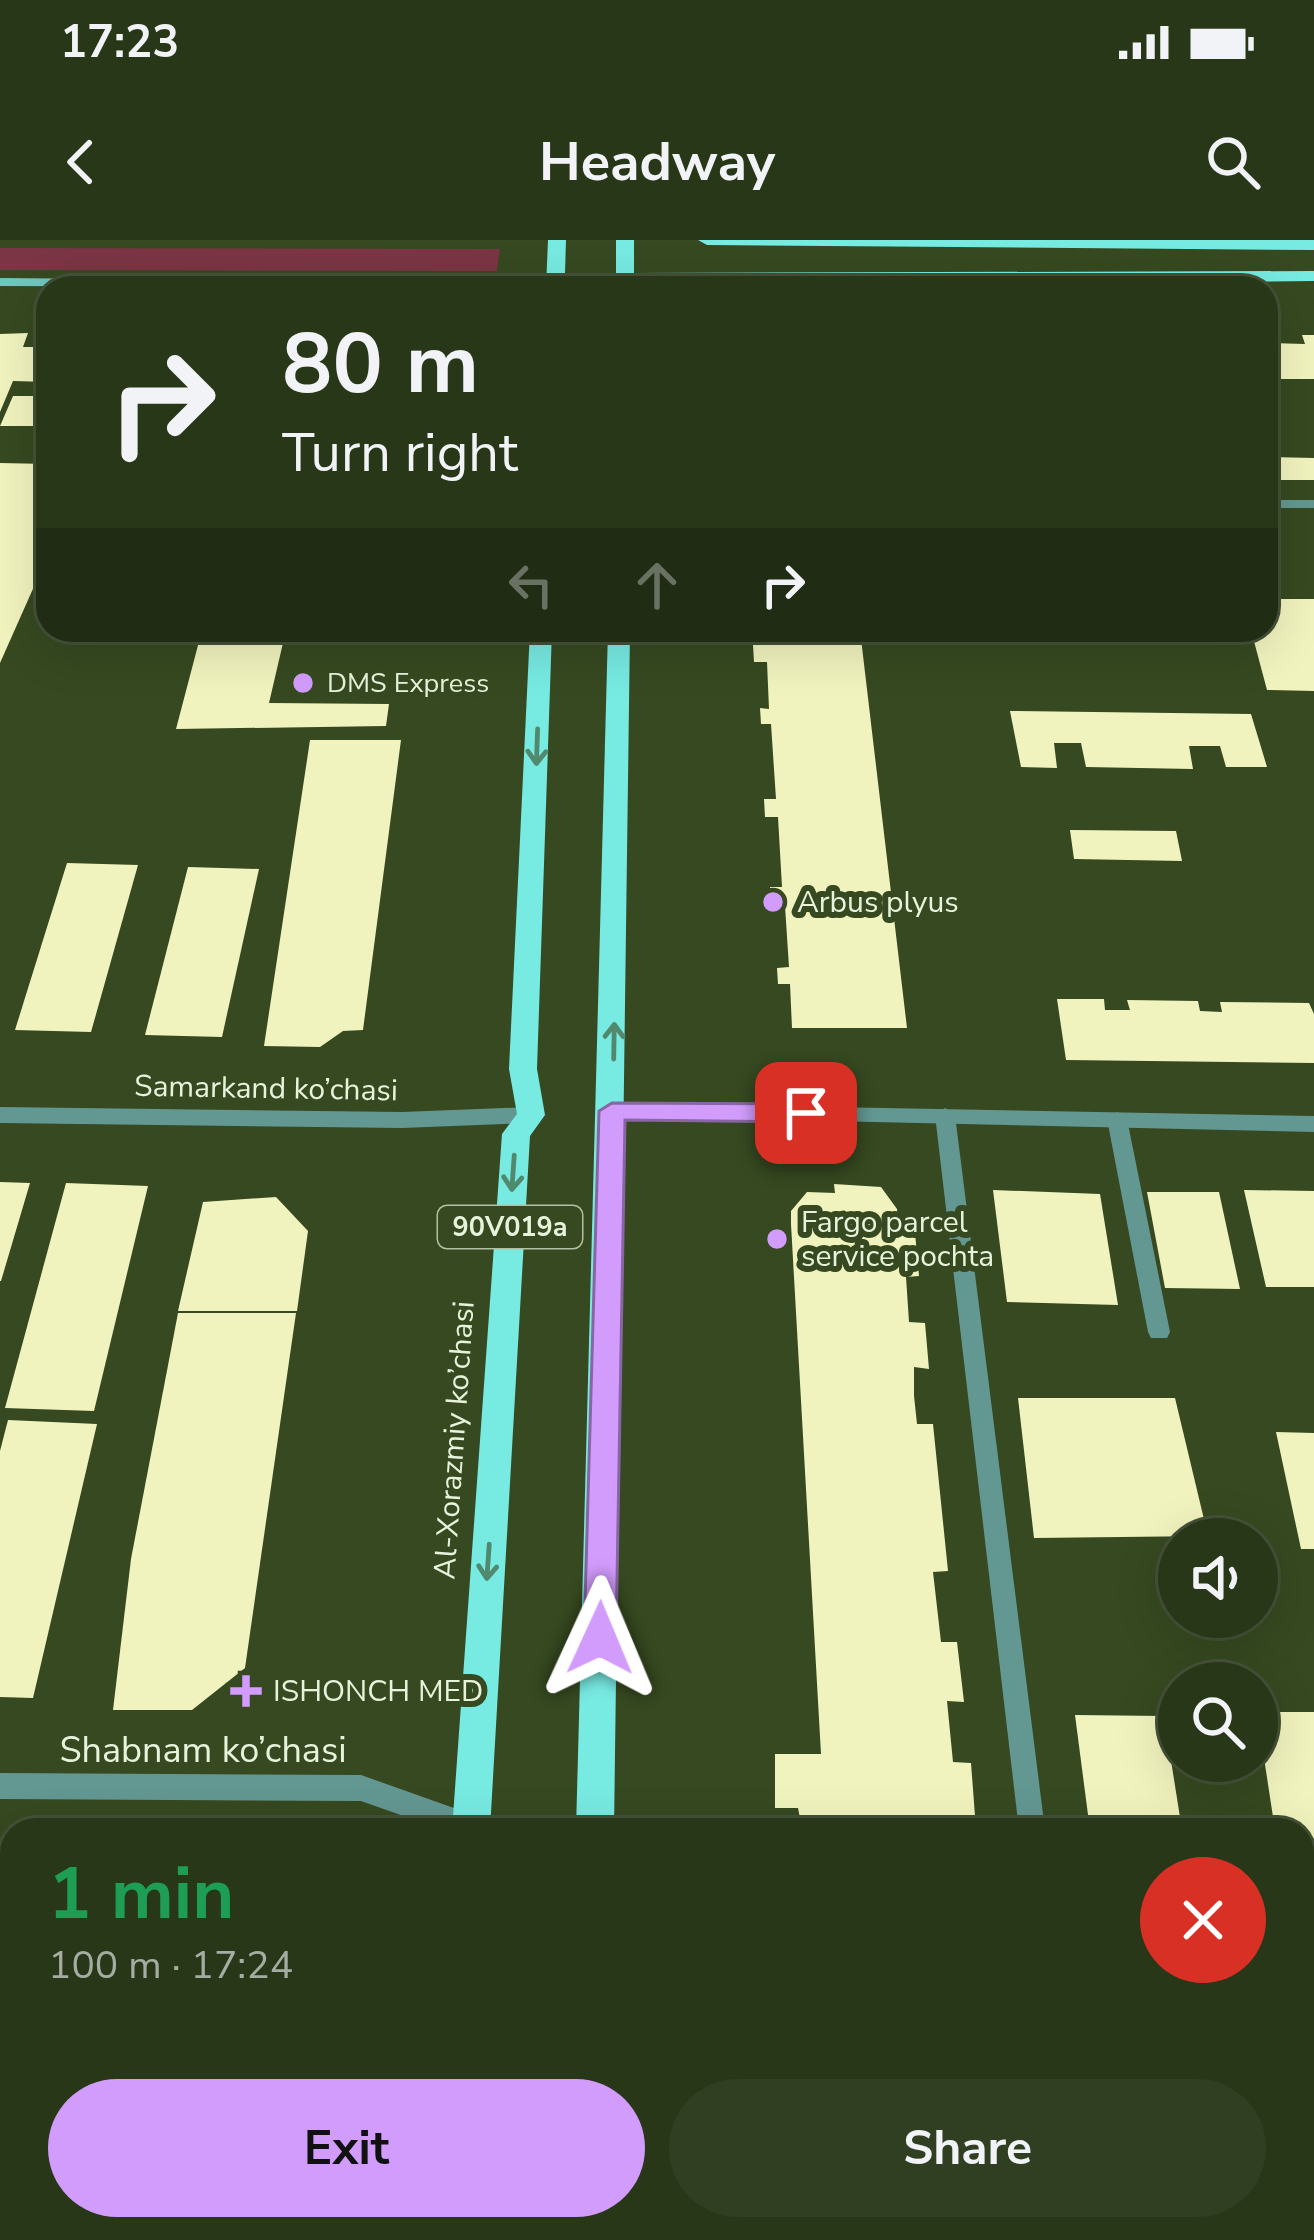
<!DOCTYPE html>
<html lang="en">
<head>
<meta charset="utf-8">
<style>
  body { margin:0; font-family:"Nunito Sans",sans-serif; background:#303f21; color:#f1f3f6; height:100vh; display:flex; flex-direction:column; font-size:45px; white-space:nowrap }
  * { box-sizing:border-box; margin:0 }
  p { font-size:39px; color:#a5aca2 }
  .icon { flex:none; width:66px; height:66px; fill:none; stroke:currentColor; stroke-width:2; stroke-linecap:round; stroke-linejoin:round }
  .map { position:relative; flex:1; overflow:hidden }
  .panel { position:absolute; left:0px; top:1578px; width:1314px; height:423px; display:flex; flex-direction:column; background:#283718; border-radius:36px 36px 0 0; box-shadow:0 12px 48px #0002,0 0 0 3px #445137 }
  .panel>* { flex:none }
  .banner { position:absolute; left:36px; top:36px; width:1242px; height:366px; border-radius:36px; box-shadow:0 12px 48px #0002,0 0 0 3px #445137; background:#283718; color:#f1f3f6; overflow:hidden }
  .fabs { position:absolute; left:1158px; top:1278px; display:grid; gap:24px }
  .fabs a { display:grid; place-items:center; width:120px; height:120px; border-radius:50%; background:#283718; box-shadow:0 12px 48px #0002,0 0 0 3px #445137; font-size:60px }
  .pin { position:absolute; display:grid; place-items:center; width:102px; height:102px; color:#fff; margin:-51px; border-radius:24px; box-shadow:0 6px 18px #0006 }
  .me { position:absolute; width:132px; margin:-66px; rotate:1deg; stroke-linejoin:round; filter:drop-shadow(0 0 9px #0008) }
  .turn { display:flex; align-items:center; gap:42px; height:252px; padding:0 48px; font-size:54px }
  .turn .icon { width:156px; height:156px; stroke-width:2.5 }
  .turn b { display:block; font-size:84px; line-height:102px }
  .lanes { display:flex; align-items:center; height:114px; padding:0 48px; background:#0003; justify-content:center; gap:60px; direction:ltr }
  .lanes .off { opacity:.35 }
  .round { display:grid; place-items:center; flex:none; width:126px; height:126px; border-radius:63px; background:#303f21 }
  .head { display:flex; align-items:center; justify-content:space-between; height:204px; padding:0 48px }
  h1 { font-size:72px; font-weight:700; line-height:90px; color:#1e9e55 }
  .button { display:flex; gap:24px; margin-top:auto; padding:24px 48px }
  .button a { flex:1; height:138px; border-radius:72px; background:#d29cfd; color:#111; font-size:48px; font-weight:700; line-height:138px; text-align:center }
  .button a+a { background:#303f21; color:#f1f3f6 }
  .status { display:flex; justify-content:space-between; align-items:center; height:84px; padding:0 60px; background:#283718; direction:ltr }
  .status svg { height:33px; fill:currentColor }
  header { display:flex; justify-content:space-between; align-items:center; height:156px; padding:0 48px; background:#283718; font-size:54px; font-weight:700 }
  .map>svg:first-child { display:block }
  .green { fill:#7b3544 }
  .building { fill:#f1f3be }
  .lines { fill:none; stroke-linecap:round; stroke-linejoin:round }
  .lane { fill:#639792; fill-rule:evenodd }
  .street { fill:#639792; fill-rule:evenodd }
  .secondary { fill:#6fc6bf; fill-rule:evenodd }
  .primary { fill:#77eae2; fill-rule:evenodd }
  .oneway { stroke:#50896e }
  .route { fill:#d29cfd; stroke:#8865a4; stroke-width:3 }
  .poi-dot { fill:#d29cfd; stroke:#364920; stroke-width:4.5 }
  .labels { text-anchor:middle; stroke-width:12; stroke-linejoin:round; paint-order:stroke }
  .far-poi-label { font-size:27px; fill:#e7f3db; stroke:#364920; text-anchor:start }
  .shield { fill:#364920; stroke:#b2c0a3; stroke-width:3 }
  .shield-label { font-size:27px; font-weight:bold; fill:#e7f3db }
  .poi-label { font-size:30px; fill:#e7f3db; stroke:#364920; text-anchor:start }
  .street-label { font-size:30px; fill:#e7f3db; stroke:#364920 }
  .near-street-label { font-size:36px; fill:#e7f3db; stroke:#364920 }
</style>
</head>
<body>
<div class="status"><b>17:23</b><svg viewBox="0 0 49 12"><path d="M0 12V9h3v3zM5 12V6h3v6zM10 12V3h3v9zM15 12V0h3v12zM26 1h20v11H26zM47 4h2v5h-2z"/></svg></div>
<header><svg class="icon" aria-label="back" viewBox="0 0 24 24"><path d="M15 5l-7 7 7 7"/></svg>Headway<svg class="icon" aria-label="search" viewBox="0 0 24 24"><circle cx="10" cy="10" r="6"/><path d="M15 15l6 6"/></svg></header>
<div class="map">
<svg width="1314" height="2000" viewBox="0 0 1314 2000">
  <rect width="100%" height="100%" fill="#364920"/>
  <path class="green" d="M0 8 500 9 497 31 0 30Z"/>
  <g class="building">
    <path d="M28 93 23 107H48V142L13 141 0 172V94Z"/>
    <path d="M1302 95H1314V139H1281L1268 103 1305 104Z"/>
    <path d="M13 156H48V186H0Z"/>
    <path d="M1266 217 1314 218V240H1266Z"/>
    <path d="M0 223 48 224V315L0 423Z"/>
    <path d="M1266 359H1314V451L1267 450 1251 390H1266Z"/>
    <path d="M202 390H286L269 463 389 464 386 486 176 489Z"/>
    <path d="M764 390H860L907 788H792L790 744H778L777 728 789 727 785 666 771 665 770 647H782L778 577H765L764 559H776L771 484H761L760 468 769 469 767 422H754L753 405H765Z"/>
    <path d="M1010 471 1251 474 1267 527H1226L1220 506H1189L1193 529 1086 527 1081 503H1054L1057 528 1021 527Z"/>
    <path d="M310 500H401L363 790 343 791 320 807 264 806Z"/>
    <path d="M1070 590 1176 591 1182 621 1074 619Z"/>
    <path d="M67 623 138 625 91 792 15 790Z"/>
    <path d="M188 627 259 629 222 797 145 795Z"/>
    <path d="M1057 759H1104L1105 770H1130L1127 760 1198 761 1200 771 1222 772 1220 762 1309 763 1314 774V823L1066 820Z"/>
    <path d="M0 942 30 943 1 1041H0Z"/>
    <path d="M66 943 148 946 94 1171 5 1168Z"/>
    <path d="M834 944 881 947 897 969 899 992 915 993 919 1036 906 1037 909 1082 925 1083 929 1129 914 1127V1156L917 1184H933L948 1331 933 1332 941 1402H957L964 1462 947 1461 953 1522 971 1523 976 1589 818 1590 815 1580 800 1578 798 1568H775V1514H821L791 984V971L807 952 835 953Z"/>
    <path d="M993 950 1100 954 1118 1065 1007 1062Z"/>
    <path d="M1244 950 1314 951V1047H1266Z"/>
    <path d="M1147 952H1219L1240 1049 1165 1048Z"/>
    <path d="M276 957 308 991 297 1071H178L203 962Z"/>
    <path d="M178 1073H296L245 1428 192 1470H113L131 1319Z"/>
    <path d="M1018 1158H1175L1208 1296 1034 1298Z"/>
    <path d="M8 1180 97 1184 33 1458 0 1457V1211Z"/>
    <path d="M1276 1192 1314 1193V1309H1301Z"/>
    <path d="M1257 1472H1314V1615L1302 1614V1590H1275Z"/>
    <path d="M1075 1475 1164 1476 1182 1590H1090Z"/>
    <path d="M10 1937 12 1989H160L159 2000H0Z"/>
    <path d="M860 1989H990L991 2000H861Z"/>
  </g>
  <g class="lines">
    <g class="lane">
      <rect x="1266" y="260" width="48" height="8"/>
      <path d="M945 868 955 875 1045 1590H1019L935 875Z"/>
      <path d="M1117 872 1127 879 1170 1092 1167 1098H1151L1148 1092 1107 879Z"/>
    </g>
    <g class="street">
      <path d="M612 863 1314 876V892L604 876 601 871 604 866Z"/>
      <path d="M0 867 402 872 531 867 542 875 531 883 402 888 0 883Z"/>
      <path d="M0 1533 361 1535 482 1578 486 1587 443 1590 361 1561 0 1559Z"/>
      <rect x="1302" y="1720" width="12" height="28"/>
    </g>
    <path class="secondary" d="M556 35 561 36V42L503 48 0 46V38L475 42Z"/>
    <g class="primary">
      <path d="M548 0H566L565 33H616V0H634V33L1314 31V41L546 48Z"/>
      <path d="M698 0H1314V10L707 5Z"/>
      <path d="M530 390H552L537 829 545 875 530 896 490 1590H452L502 894 517 874 509 829Z"/>
      <path d="M608 390H630L614 1590H576Z"/>
      <path d="M432 1989H474L473 2000H431Z"/>
      <path d="M568 1989H610L609 2000H567Z"/>
    </g>
  </g>
  <defs><path id="oneway-shaft" d="M-6 0H5M1.5-3L5.5 0L1.5 3" fill="none" stroke-width="1.6" stroke-linecap="round" stroke-linejoin="round" transform="scale(3)"/></defs>
  <g class="oneway">
    <use href="#oneway-shaft" transform="translate(537 507) rotate(92)"/>
    <use href="#oneway-shaft" transform="translate(614 801) rotate(-89)"/>
    <use href="#oneway-shaft" transform="translate(513 933) rotate(94)"/>
    <use href="#oneway-shaft" transform="translate(488 1322) rotate(94)"/>
  </g>
  <path class="route" d="M612 863 806 864 819 873 806 882 625 880 616 1398 611 1408 600 1411 589 1408 584 1398 599 871Z"/>
  <g class="poi-dot">
    <circle cx="303" cy="443" r="12"/>
    <circle cx="773" cy="662" r="12"/>
    <circle cx="777" cy="999" r="12"/>
    <path d="M240 1433h12v12h12v12h-12v12h-12v-12h-12v-12h12z"/>
  </g>
  <g class="labels">
    <g class="far-poi-label">
      <text x="327" y="452">DMS Express</text>
    </g>
    <rect class="shield" x="438" y="966" width="144" height="42" rx="9"/>
    <g class="shield-label">
      <text x="510" y="996">90V019a</text>
    </g>
    <g class="poi-label">
      <text x="797" y="672">Arbus plyus</text>
      <text x="801" y="992">Fargo parcel<tspan x="801" dy="34">service pochta</tspan></text>
      <text x="273" y="1461">ISHONCH MED</text>
    </g>
    <g class="street-label">
      <text transform="translate(266 848) rotate(1)" y="10">Samarkand ko’chasi</text>
      <text transform="translate(454 1200) rotate(-86)" y="10">Al-Xorazmiy ko’chasi</text>
    </g>
    <g class="near-street-label">
      <text x="203" y="1522">Shabnam ko’chasi</text>
    </g>
  </g>
</svg>
<div class="fabs">
<a><svg class="icon" aria-label="sound" viewBox="0 0 24 24"><path d="M4 9h4l5-4v14l-5-4H4zM17 9q2 3 0 6"/></svg></a>
<a><svg class="icon" aria-label="search" viewBox="0 0 24 24"><circle cx="10" cy="10" r="6"/><path d="M15 15l6 6"/></svg></a>
</div>
<div class="pin" style="left:806px;top:873px;background:#d93025"><svg class="icon" aria-label="arrive" viewBox="0 0 24 24"><path d="M6 21V4h12l-3 4 3 4H6"/></svg></div>
<svg class="me" style="left:600px;top:1398px" viewBox="-20 -20 40 40"><path d="M0-17L14 15 0 8-14 15z" fill="#d29cfd" stroke="#fff" stroke-width="4"/></svg>
<div class="banner">
<div class="turn"><svg class="icon" aria-label="right" viewBox="0 0 24 24"><path d="M7 20v-9h11M14 6l5 5-5 5"/></svg><div><b>80 m</b>Turn right</div></div>
<div class="lanes"><svg class="icon off" aria-label="left" viewBox="0 0 24 24"><path d="M17 20v-9H6M10 6l-5 5 5 5"/></svg><svg class="icon off" aria-label="ahead" viewBox="0 0 24 24"><path d="M12 20V5M6 11l6-6 6 6"/></svg><svg class="icon" aria-label="right" viewBox="0 0 24 24"><path d="M7 20v-9h11M14 6l5 5-5 5"/></svg></div>
</div>
<section class="panel">
<div class="head"><div><h1>1 min</h1><p>100 m · 17:24</p></div><a class="round" style="background:#d93025;color:#fff"><svg class="icon" aria-label="close" viewBox="0 0 24 24"><path d="M6 6l12 12M18 6L6 18"/></svg></a></div>
<div class="button"><a>Exit</a><a>Share</a></div>
</section>
</div>
</body>
</html>
